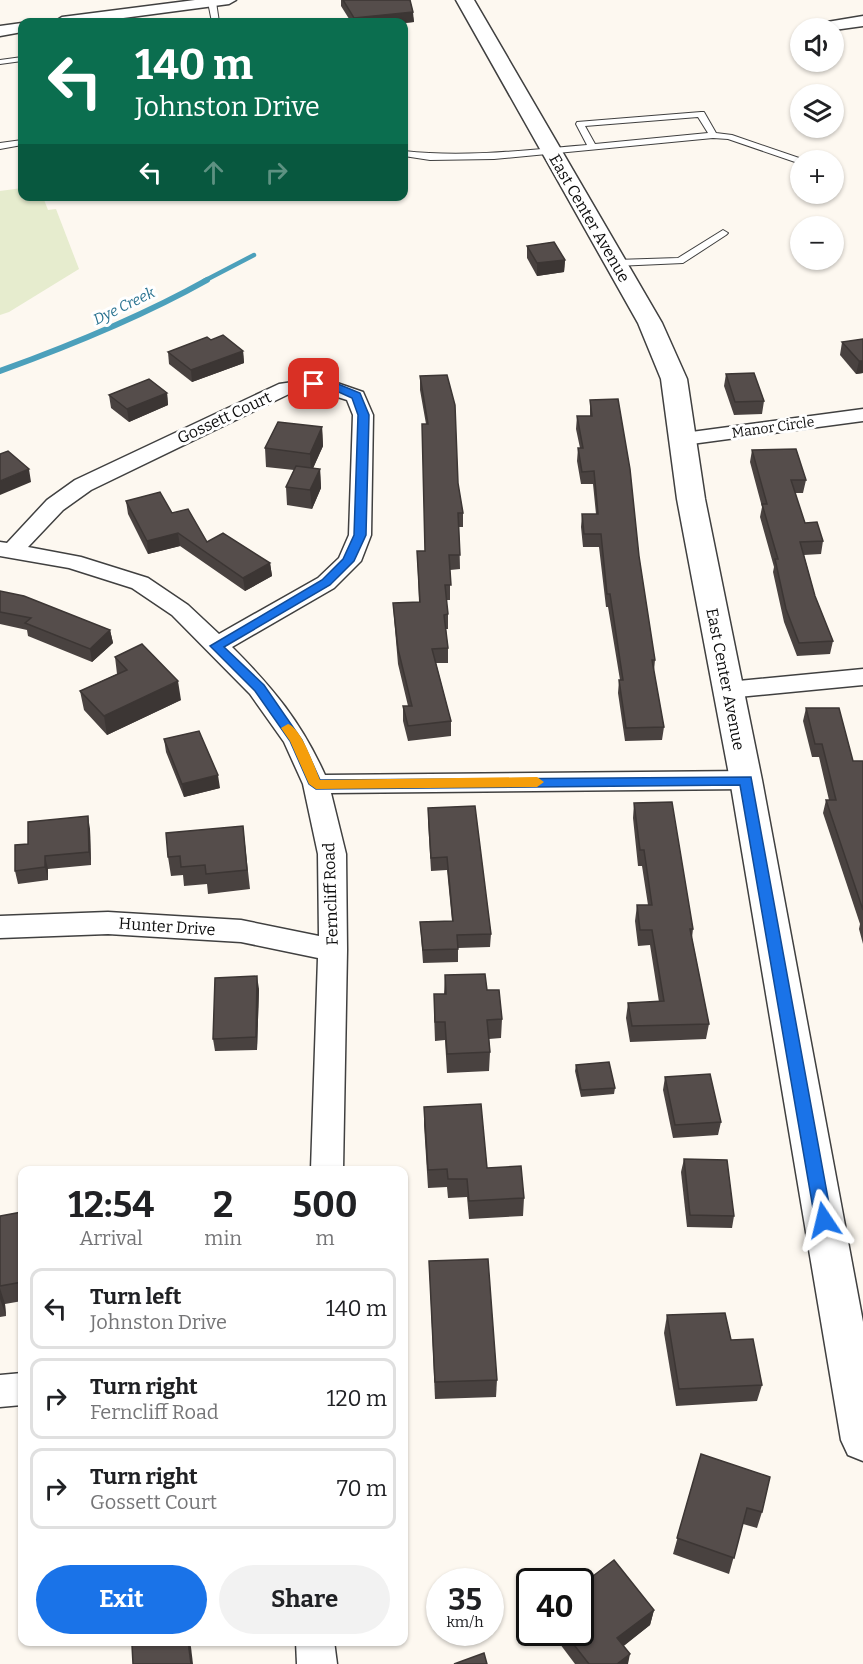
<!DOCTYPE html>
<html lang="en">
<head>
<meta charset="utf-8">
<style>
  body { margin:0; font-family:Bitter,serif; background:#f2f2f2; color:#202124; height:100vh; display:flex; flex-direction:column; font-size:22px; white-space:nowrap }
  * { box-sizing:border-box; margin:0 }
  p { font-size:20px; color:#757577 }
  .icon { flex:none; width:33px; height:33px; fill:none; stroke:currentColor; stroke-width:2; stroke-linecap:round; stroke-linejoin:round }
  .map { position:relative; flex:1; overflow:hidden }
  .side { position:absolute; left:18px; top:1166px; width:390px; height:480px; display:flex; flex-direction:column; background:#fff; border-radius:12px; box-shadow:0 2px 4px #0004 }
  .side>* { flex:none }
  .guide { position:absolute; left:18px; top:18px; width:390px; height:183px; border-radius:12px; box-shadow:0 2px 4px #0004; background:#0b6e4f; color:#fff; overflow:hidden }
  .buttons { position:absolute; left:790px; top:18px; display:grid; gap:12px }
  .buttons a { display:grid; place-items:center; width:54px; height:54px; border-radius:50%; background:#fff; box-shadow:0 2px 4px #0004; font-size:30px }
  .speed { position:absolute; left:426px; top:1568px; display:flex; gap:12px; font-size:30px; font-weight:700; text-align:center }
  .speed>* { display:grid; place-content:center; width:78px; height:78px; border-radius:50%; background:#fff; box-shadow:0 2px 4px #0004; line-height:1 }
  .speed small { font-size:15px; font-weight:400 }
  .speed .limit { border:3px solid #111; border-radius:9px; background:#fff; color:#111 }
  .pin { position:absolute; display:grid; place-items:center; width:51px; height:51px; color:#fff; margin:-26px; border-radius:12px; box-shadow:0 3px 9px #0006 }
  .me { position:absolute; width:66px; margin:-33px; rotate:350deg; stroke-linejoin:round; filter:drop-shadow(0 0 4px #0008) }
  .turn { display:flex; align-items:center; gap:21px; height:126px; padding:0 18px; font-size:27px }
  .turn .icon { width:78px; height:78px; stroke-width:2.5 }
  .turn b { display:block; font-size:42px; line-height:51px }
  .lanes { display:flex; align-items:center; height:57px; padding:0 18px; background:#0003; justify-content:center; gap:30px; direction:ltr }
  .lanes .off { opacity:.35 }
  .eta { display:flex; justify-content:space-evenly; align-items:center; height:102px; text-align:center }
  .eta b { font-size:36px; font-weight:700; line-height:42px }
  .primary-button { display:flex; gap:12px; margin-top:auto; padding:12px 18px }
  .primary-button a { flex:1; height:69px; border-radius:36px; background:#1a73e8; color:#fff; font-size:24px; font-weight:700; line-height:69px; text-align:center }
  .primary-button a+a { background:#f2f2f2; color:#202124 }
  ul { padding:0; list-style:none }
  li { display:flex; align-items:center; gap:18px; height:81px; margin:0 12px 9px; padding:0 6px; border:3px solid #e0e0e0; border-radius:12px }
  li div { flex:1 }
  li b { display:block; font-size:22px }
  li em { font-style:normal }
  .map>svg:first-child { display:block }
  .pitch { fill:#e6ecce }
  .lines { fill:none; stroke-linecap:round; stroke-linejoin:round }
  .stream-far1 { stroke:#4ca0bb; stroke-width:4.5 }
  .stream { stroke:#4ca0bb; stroke-width:6 }
  .service-casing { stroke:#404040; stroke-width:2 }
  .minor-casing { stroke:#404040; stroke-width:3 }
  .tertiary-casing { stroke:#404040; stroke-width:3 }
  .service { fill:#fff; fill-rule:evenodd }
  .minor { fill:#fff; fill-rule:evenodd }
  .tertiary { fill:#fff; fill-rule:evenodd }
  .wall { fill:#494240 }
  .shaded-wall { fill:#3c3634 }
  .building { fill:#554d4b; stroke:#3c3634; stroke-width:1.5 }
  .route { fill:#1a73e8; stroke:#114b97; stroke-width:1.5 }
  .slow { fill:#f59e0b }
  .labels { text-anchor:middle; stroke-width:6; stroke-linejoin:round; paint-order:stroke }
  .far-street-label { font-size:14px; fill:#0d0d0d; stroke:#fff }
  .far-water-label { font-size:15px; font-style:italic; fill:#27718f; stroke:#fff }
  .street-label { font-size:16px; fill:#0d0d0d; stroke:#fff }
</style>
</head>
<body>
<div class="map">
<svg width="863" height="1664" viewBox="0 0 863 1664">
  <rect width="100%" height="100%" fill="#fdf8f0"/>
  <path class="pitch" d="M22 188V196L43 197 48 210 56 209 79 269 9 312 0 315V191Z"/>
  <g class="lines">
    <path class="stream-far1" d="M204 281 254 255"/>
    <path class="stream" d="M0 371C72 345 141 317 207 280"/>
    <g class="service-casing">
      <g id="service">
        <path d="M211 0 216 2 219 22H212L208 2Z"/>
        <path d="M22 57V61L0 64V60Z"/>
        <path d="M701 112H704L716 133 732 135 805 160 798 163 728 139 713 138 494 159 430 160 404 156V151C465 158 526 150 587 145L576 124 577 122ZM698 117 708 133 595 144 585 126Z"/>
        <path d="M22 140V145L0 149V143Z"/>
        <path d="M723 230 728 233 726 235 683 263 616 266 611 263 616 260 678 258Z"/>
      </g>
    </g>
    <g class="minor-casing">
      <g id="minor">
        <path d="M195 0H236L229 4 93 22H54L62 17Z"/>
        <path d="M863 16V26L834 30V28L819 27 827 22Z"/>
        <path d="M22 23V32L0 36V26Z"/>
        <path d="M314 379 337 383 363 392 373 415 371 535 361 561 334 588 232 647C273 688 301 722 325 775L746 771 755 774 759 780 755 786 746 789 331 793 346 854 347 950 343 1170H311L318 958 241 942 108 934 0 938V916L108 912 241 920 319 936 318 854 303 784 284 742 250 694 172 615 132 588 69 568 0 556V542L7 543 47 500 75 480 279 384ZM322 392 347 400 353 415 349 535 339 558 318 578 219 634 188 605 148 578 81 557 28 547 63 510 91 490 291 393Z"/>
        <path d="M863 409V421L684 445 676 444 673 439 676 434 684 433Z"/>
        <path d="M863 669V685L728 698 719 696 716 690 719 684 728 682Z"/>
        <path d="M22 1373V1405L0 1407V1375Z"/>
        <path d="M296 1641H334L337 1664H297Z"/>
      </g>
    </g>
    <g class="tertiary-casing">
      <path id="tertiary" d="M456 0H474L662 323 687 379 705 499 762 780 863 1322V1461L848 1455 841 1440 730 780 677 499 661 379 638 323Z"/>
    </g>
    <use href="#service" class="service"/>
    <use href="#minor" class="minor"/>
    <use href="#tertiary" class="tertiary"/>
  </g>
  <g class="wall">
    <path d="M341 0H410L414 22 404 23 351 22 341 6Z"/>
    <path d="M527 246 565 260 564 272 537 276 527 258Z"/>
    <path d="M863 339V373L856 374 840 355 842 342Z"/>
    <path d="M211 340 243 351 244 363 192 382 169 364 168 352Z"/>
    <path d="M726 374 764 401 762 414 734 415 724 386Z"/>
    <path d="M420 376 458 483 463 513V527H459L460 569 450 570V600H446L448 614V629H446L448 648V663H436L451 721V736L408 741 403 721V706H408L398 664 394 618 393 603 419 602 417 551H425L426 424 420 390Z"/>
    <path d="M167 393 168 405 129 422 111 408 109 395Z"/>
    <path d="M590 400 639 556 655 660 654 671 664 727 662 740 625 741 618 693 619 680H620L608 607H606L599 547H583L581 527 582 514H596L593 484H581L577 461 578 448H580L576 429 577 416H590Z"/>
    <path d="M322 427 323 446 313 468 320 469 321 488 312 509 287 505 286 487 294 470 266 467 265 448Z"/>
    <path d="M752 450 806 480 803 493H795L805 523 823 541 821 554 804 555 815 596 833 641 830 654 797 656 784 622 773 572 774 567 760 517 762 507 750 462Z"/>
    <path d="M126 501 172 513 207 542 270 563 272 576 245 591 180 546 148 554 128 514Z"/>
    <path d="M0 591 110 630 113 643 92 662 28 636 27 630 0 624Z"/>
    <path d="M115 657 181 700 107 735 84 710 80 691 117 674Z"/>
    <path d="M806 708 853 761H863V944L859 929 860 924 823 813 826 800H829L819 757H812L803 721Z"/>
    <path d="M164 739 220 788 184 797 166 752Z"/>
    <path d="M634 803 693 929 692 938 709 1024 706 1039 630 1042 626 1018 628 1003 659 1002 650 945 638 946 635 921 637 905H648L642 866H638L633 818Z"/>
    <path d="M428 808 491 934 490 947 458 948V962L423 963 420 922 452 921 447 870 431 871 428 821Z"/>
    <path d="M243 826 250 889 208 894 207 884 184 886 183 875 171 876 168 857Z"/>
    <path d="M90 829 91 865 48 869V880L18 884 15 871 28 844Z"/>
    <path d="M445 975 487 990 502 1019 501 1038 489 1039 490 1052 489 1071 447 1073 445 1040 435 1041 434 1013V994H444Z"/>
    <path d="M259 989 257 1050 215 1051 213 1039Z"/>
    <path d="M576 1065 615 1088 614 1094 581 1097 575 1071Z"/>
    <path d="M665 1077 721 1122 718 1135 673 1138 663 1090Z"/>
    <path d="M424 1107 487 1168 524 1198 523 1216 469 1219 467 1197 448 1198 447 1187 428 1188 424 1125Z"/>
    <path d="M684 1159 734 1216 732 1228 687 1227 681 1172Z"/>
    <path d="M22 1212V1301L5 1304 6 1316 0 1317V1216Z"/>
    <path d="M429 1261 497 1380 496 1397 435 1399Z"/>
    <path d="M667 1315 731 1340 762 1385 757 1401 676 1406 664 1333Z"/>
    <path d="M701 1454 762 1512 757 1528 743 1524 729 1574 673 1554Z"/>
    <path d="M654 1610 650 1625 623 1646 628 1664H575L551 1632H580Z"/>
  </g>
  <g class="shaded-wall">
    <path d="M413 12 414 22 404 23 354 22V18Z"/>
    <path d="M565 260 564 272 537 276V263Z"/>
    <path d="M243 351 244 363 192 382 191 370Z"/>
    <path d="M859 361H863V373L856 374Z"/>
    <path d="M167 393 168 405 129 422 127 409Z"/>
    <path d="M322 427 323 446 311 473 310 454Z"/>
    <path d="M29 469 31 482 0 495V481Z"/>
    <path d="M320 469 321 488 312 509 310 490Z"/>
    <path d="M178 533 180 546 148 554 147 541Z"/>
    <path d="M270 563 272 576 245 591 243 578Z"/>
    <path d="M110 630 113 643 92 662 90 649Z"/>
    <path d="M178 681 181 700 107 735 104 716Z"/>
    <path d="M218 775 220 788 184 797 182 784Z"/>
    <path d="M88 816 90 829 91 865 89 852Z"/>
    <path d="M45 856 48 869V880L45 867Z"/>
    <path d="M257 976 259 989 257 1050 256 1037Z"/>
    <path d="M0 1288 5 1304 6 1316 0 1299Z"/>
    <path d="M654 1610 650 1625 615 1653 617 1638Z"/>
    <path d="M188 1641H189L191 1647 193 1664H191Z"/>
    <path d="M630 1654 628 1664H617Z"/>
  </g>
  <g class="building">
    <path d="M343 0H410L413 12 354 18Z"/>
    <path d="M554 242 565 260 537 263 527 246Z"/>
    <path d="M223 335 243 351 191 370 168 352 207 337 211 340Z"/>
    <path d="M863 339V361H859L842 342Z"/>
    <path d="M754 373 764 401 735 402 726 374Z"/>
    <path d="M447 375 455 405 458 483 463 513H458L460 555H449L451 585H445L448 614 444 615 448 648 432 649 451 721 408 726 403 706H412L398 649 393 603 420 602 417 551H425L422 424H428L420 376Z"/>
    <path d="M149 379 167 393 127 409 109 395Z"/>
    <path d="M618 399 630 469 639 556 655 660H652L664 727 626 728 619 680H623L610 594H607L601 534H584L582 514H598L594 471 582 472 578 448H583L577 416H592L590 400Z"/>
    <path d="M278 422 322 427 310 454 265 448Z"/>
    <path d="M796 449 806 480H791L805 523 817 522 823 541 800 542 815 596 833 641 799 643 786 609 775 559H778L762 504H767L752 450Z"/>
    <path d="M8 451 29 469 0 481V454Z"/>
    <path d="M296 466 320 469 310 490 286 487Z"/>
    <path d="M160 492 172 513 188 509 207 542 223 533 270 563 243 578 178 533 147 541 126 501Z"/>
    <path d="M0 591 24 596 110 630 90 649 25 623 31 618 0 612Z"/>
    <path d="M142 644 178 681 104 716 80 691 127 670 115 657Z"/>
    <path d="M806 708H839L853 761H863V910L826 800H836L822 744H815Z"/>
    <path d="M199 731 218 775 182 784 164 739Z"/>
    <path d="M672 802 693 929H690L709 1024 632 1026 628 1003 664 1001 652 930H640L637 905H652L644 850H640L634 803Z"/>
    <path d="M475 806 491 934 457 935 458 949 423 950 420 922 453 921 447 857 431 858 428 808Z"/>
    <path d="M88 816 89 852 45 856V867L15 871V845L28 844V822Z"/>
    <path d="M243 826 247 870 206 874 205 865 181 867 180 856 168 857 166 833Z"/>
    <path d="M485 974 487 990H499L502 1019 487 1020 490 1052 447 1054 445 1022H435L434 994H446L445 975Z"/>
    <path d="M257 976 256 1037 213 1039 215 978Z"/>
    <path d="M609 1062 615 1088 581 1090 576 1065Z"/>
    <path d="M710 1074 721 1122 675 1125 665 1077Z"/>
    <path d="M481 1104 487 1168 521 1166 524 1198 469 1201 467 1179H448L447 1169 428 1170 424 1107Z"/>
    <path d="M684 1159 727 1160 734 1216 690 1215Z"/>
    <path d="M22 1212V1282L0 1286V1216Z"/>
    <path d="M488 1259 497 1380 435 1382 429 1261Z"/>
    <path d="M725 1313 731 1340 753 1339 762 1385 679 1389 667 1315Z"/>
    <path d="M701 1454 770 1477 762 1512 747 1508 734 1558 677 1538Z"/>
    <path d="M614 1560 654 1610 617 1638 630 1654 617 1664H589L564 1632H580V1586Z"/>
    <path d="M148 1641H188L191 1664H133L132 1645Z"/>
    <path d="M484 1653 487 1664H454Z"/>
  </g>
  <path class="route" d="M314 380 338 384 360 393 369 415 366 535 354 561 330 585 224 647 264 685 302 740 320 780 751 777 832 1220 829 1225 824 1227 818 1225 815 1220 740 785 316 789 309 784 290 741 255 691 210 646 322 580 343 559 354 535 358 415 352 398 332 389 310 386 309 384Z"/>
  <path class="slow" d="M288 724C302 729 314 766 320 780L537 777 544 782 537 787 316 789 309 784 290 741 281 728Z"/>
  <g class="labels">
    <g class="far-street-label">
      <text transform="translate(773 427) rotate(-8)" y="5">Manor Circle</text>
    </g>
    <g class="far-water-label">
      <text transform="translate(124 306) rotate(-26)" y="5">Dye Creek</text>
    </g>
    <g class="street-label">
      <text transform="translate(590 218) rotate(60)" y="6">East Center Avenue</text>
      <text transform="translate(224 417) rotate(-25)" y="6">Gossett Court</text>
      <text transform="translate(726 679) rotate(79)" y="6">East Center Avenue</text>
      <text transform="translate(330 894) rotate(-92)" y="6">Ferncliff Road</text>
      <text transform="translate(167 926) rotate(4)" y="6">Hunter Drive</text>
    </g>
  </g>
</svg>
<div class="buttons">
<a><svg class="icon" aria-label="sound" viewBox="0 0 24 24"><path d="M4 9h4l5-4v14l-5-4H4zM17 9q2 3 0 6"/></svg></a>
<a><svg class="icon" aria-label="layers" viewBox="0 0 24 24"><path d="M12 4l9 5-9 5-9-5zM3 14l9 5 9-5"/></svg></a>
<a>+</a>
<a>−</a>
</div>
<div class="speed"><div>35<small>km/h</small></div><div class="limit">40</div></div>
<div class="pin" style="left:314px;top:384px;background:#d93025"><svg class="icon" aria-label="arrive" viewBox="0 0 24 24"><path d="M6 21V4h12l-3 4 3 4H6"/></svg></div>
<svg class="me" style="left:824px;top:1220px" viewBox="-20 -20 40 40"><path d="M0-17L14 15 0 8-14 15z" fill="#1a73e8" stroke="#fff" stroke-width="4"/></svg>
<div class="guide">
<div class="turn"><svg class="icon" aria-label="left" viewBox="0 0 24 24"><path d="M17 20v-9H6M10 6l-5 5 5 5"/></svg><div><b>140 m</b>Johnston Drive</div></div>
<div class="lanes"><svg class="icon" aria-label="left" viewBox="0 0 24 24"><path d="M17 20v-9H6M10 6l-5 5 5 5"/></svg><svg class="icon off" aria-label="ahead" viewBox="0 0 24 24"><path d="M12 20V5M6 11l6-6 6 6"/></svg><svg class="icon off" aria-label="right" viewBox="0 0 24 24"><path d="M7 20v-9h11M14 6l5 5-5 5"/></svg></div>
</div>
<section class="side">
<div class="eta">
<div><b>12:54</b><p>Arrival</p></div>
<div><b>2</b><p>min</p></div>
<div><b>500</b><p>m</p></div>
</div>
<ul>
<li><svg class="icon" aria-label="left" viewBox="0 0 24 24"><path d="M17 20v-9H6M10 6l-5 5 5 5"/></svg><div><b>Turn left</b><p>Johnston Drive</p></div><em>140 m</em></li>
<li><svg class="icon" aria-label="right" viewBox="0 0 24 24"><path d="M7 20v-9h11M14 6l5 5-5 5"/></svg><div><b>Turn right</b><p>Ferncliff Road</p></div><em>120 m</em></li>
<li><svg class="icon" aria-label="right" viewBox="0 0 24 24"><path d="M7 20v-9h11M14 6l5 5-5 5"/></svg><div><b>Turn right</b><p>Gossett Court</p></div><em>70 m</em></li>
</ul>
<div class="primary-button"><a>Exit</a><a>Share</a></div>
</section>
</div>
</body>
</html>
